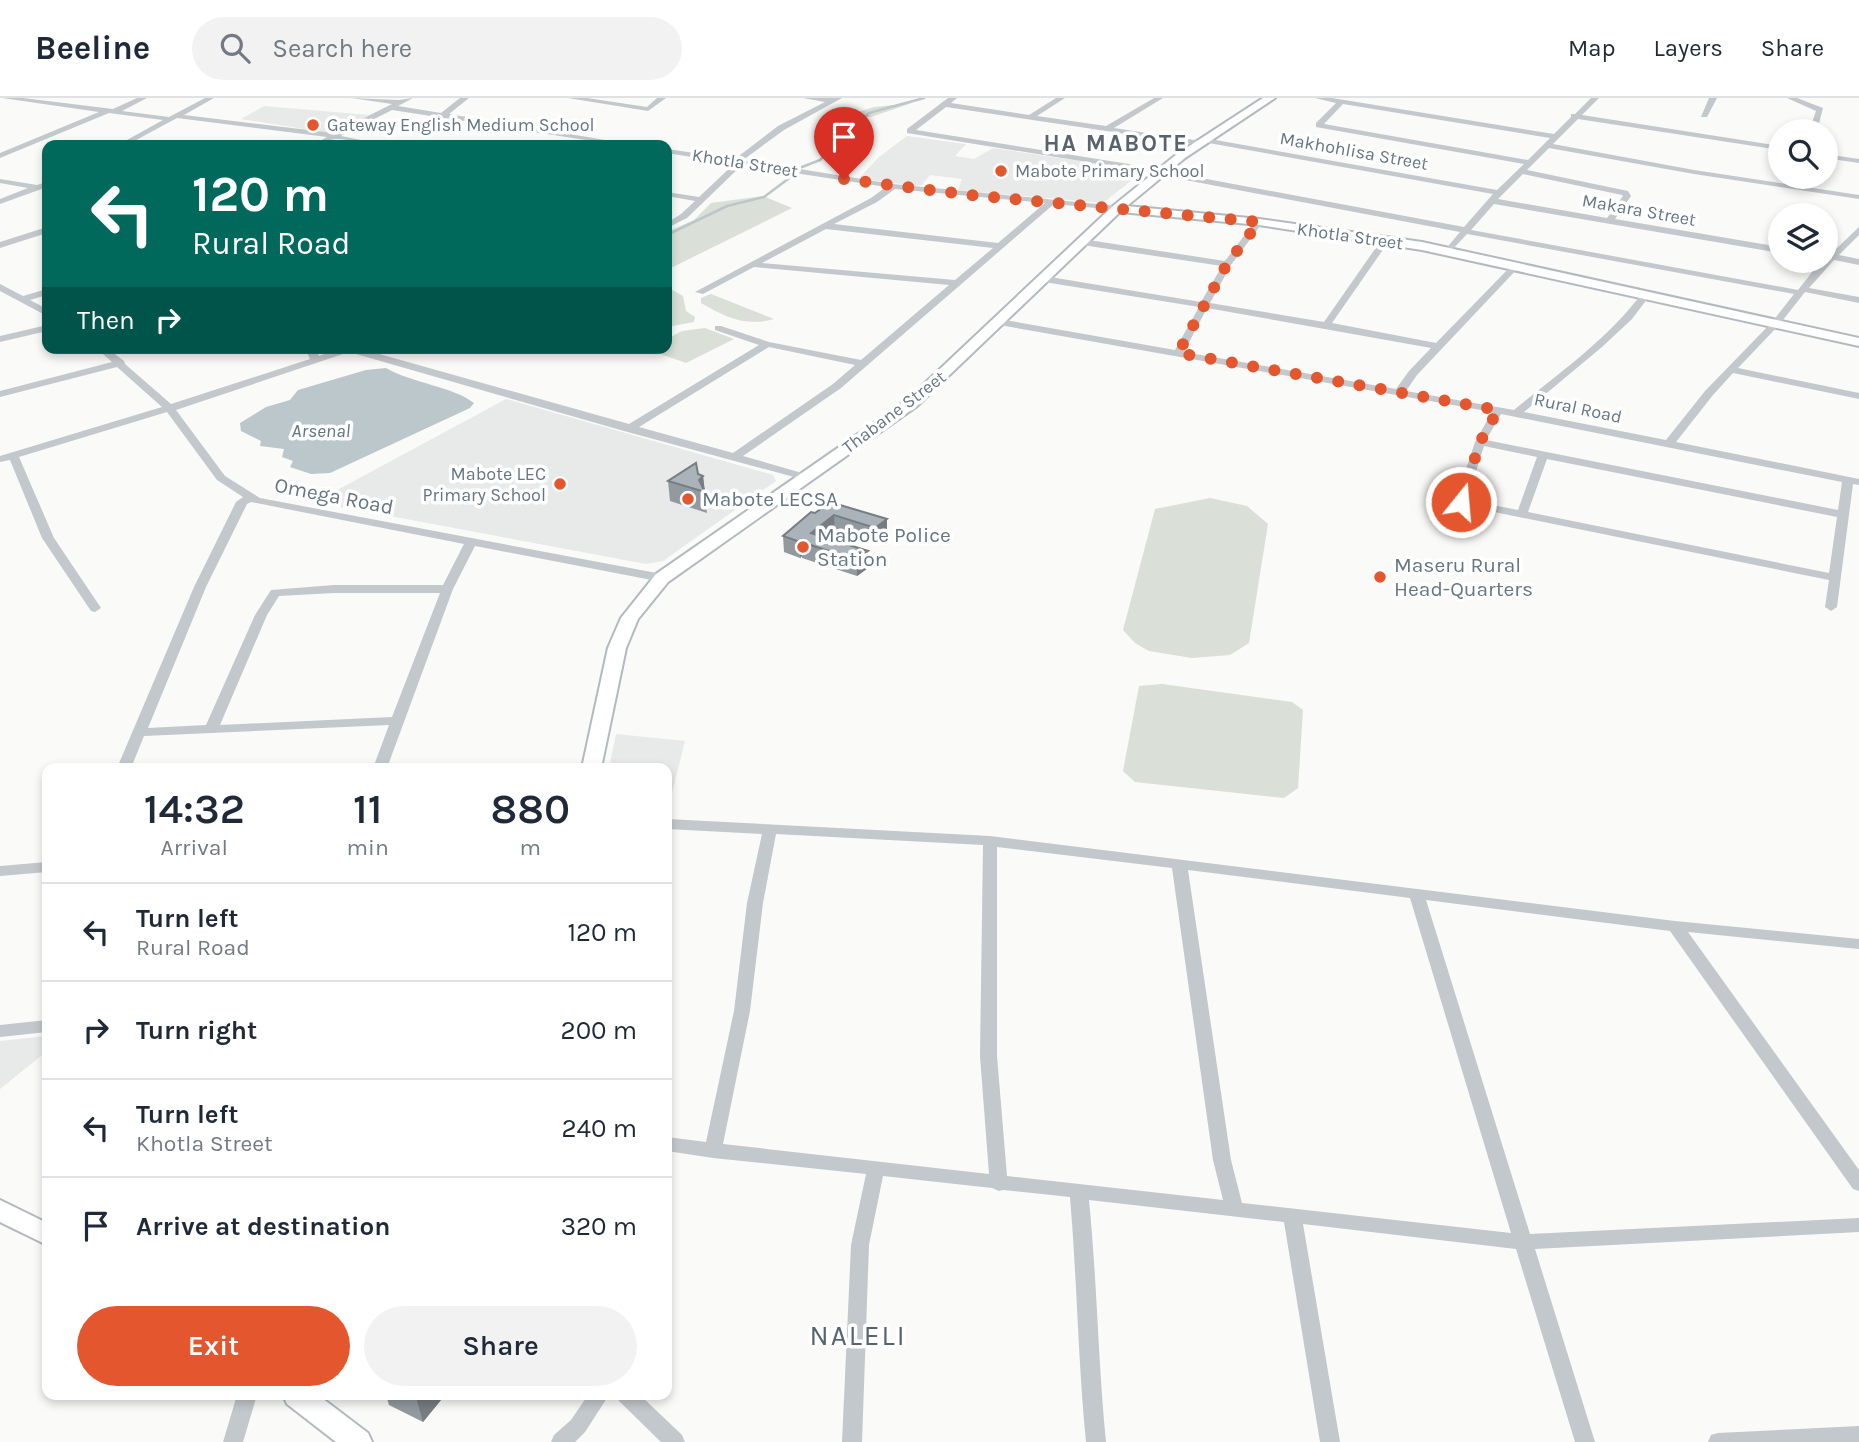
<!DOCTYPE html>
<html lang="en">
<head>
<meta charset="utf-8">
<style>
  body { margin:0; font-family:Karla,sans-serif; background:#f2f2f3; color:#1f2937; height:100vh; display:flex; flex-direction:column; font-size:26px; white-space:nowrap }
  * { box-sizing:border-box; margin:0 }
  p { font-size:23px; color:#747a83 }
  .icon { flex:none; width:38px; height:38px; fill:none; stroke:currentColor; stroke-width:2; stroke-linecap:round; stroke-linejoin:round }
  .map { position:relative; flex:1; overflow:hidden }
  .drawer { position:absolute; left:42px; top:665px; width:630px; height:637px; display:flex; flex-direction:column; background:#fff; border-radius:14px; box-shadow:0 4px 10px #0003 }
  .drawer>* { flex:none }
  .top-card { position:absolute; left:42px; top:42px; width:630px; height:214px; border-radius:14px; box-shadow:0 4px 10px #0003; background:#00695c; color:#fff; overflow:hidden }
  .controls { position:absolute; left:1768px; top:21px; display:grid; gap:14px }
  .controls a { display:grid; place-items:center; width:70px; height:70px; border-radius:50%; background:#fff; box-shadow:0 4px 10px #0003; font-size:35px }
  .pin { position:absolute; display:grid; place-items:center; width:60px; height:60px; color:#fff; margin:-72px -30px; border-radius:50% 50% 50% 0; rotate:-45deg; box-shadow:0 0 7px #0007 }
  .pin .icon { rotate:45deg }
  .me { position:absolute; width:77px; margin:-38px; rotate:17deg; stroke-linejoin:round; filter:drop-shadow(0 0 5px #0008) }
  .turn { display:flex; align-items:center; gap:24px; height:147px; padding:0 35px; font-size:32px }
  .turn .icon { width:91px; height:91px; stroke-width:2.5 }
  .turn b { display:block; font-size:49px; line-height:60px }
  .then { display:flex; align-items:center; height:66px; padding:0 35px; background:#0003; gap:14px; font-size:26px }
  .eta { display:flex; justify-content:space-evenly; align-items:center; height:119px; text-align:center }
  .eta b { font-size:42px; font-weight:600; line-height:49px }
  .primary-button { display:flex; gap:14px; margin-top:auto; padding:14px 35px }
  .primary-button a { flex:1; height:80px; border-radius:42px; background:#e4572e; color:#fff; font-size:28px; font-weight:600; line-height:80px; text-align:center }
  .primary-button a+a { background:#f2f2f3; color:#1f2937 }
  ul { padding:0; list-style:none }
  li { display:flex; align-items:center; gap:21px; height:98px; padding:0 35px; border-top:2px solid #e0e1e3 }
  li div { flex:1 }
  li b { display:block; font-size:26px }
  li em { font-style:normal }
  header { display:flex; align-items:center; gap:42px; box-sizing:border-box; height:98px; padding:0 35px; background:#fff; border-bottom:2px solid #e0e1e3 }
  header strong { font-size:33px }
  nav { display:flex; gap:38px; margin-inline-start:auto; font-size:24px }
  .search { width:490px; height:63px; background:#f2f2f3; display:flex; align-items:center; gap:18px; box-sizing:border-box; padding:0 24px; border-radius:38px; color:#747a83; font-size:26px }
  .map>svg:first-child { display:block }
  .built { fill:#e8e9e9 }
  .green { fill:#dadfd7 }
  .water { fill:#bbc7cb }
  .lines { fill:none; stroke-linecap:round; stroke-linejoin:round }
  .stream { stroke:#bbc7cb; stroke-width:2.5 }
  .secondary-casing { stroke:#b3babf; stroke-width:4 }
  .street { fill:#c3c8cc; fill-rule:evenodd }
  .secondary { fill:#fff; fill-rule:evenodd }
  .wall { fill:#929a9f }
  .shaded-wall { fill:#777d82 }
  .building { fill:#aab3b9; stroke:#777d82; stroke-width:2 }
  .route { stroke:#e4572e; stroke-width:12; stroke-dasharray:0 21.6 }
  .poi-dot { fill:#e4572e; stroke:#fff; stroke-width:2.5 }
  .labels { text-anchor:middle; stroke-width:7; stroke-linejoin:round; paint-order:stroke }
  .far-poi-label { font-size:18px; fill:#657683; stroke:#fff; text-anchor:start }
  .far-street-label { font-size:18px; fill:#657683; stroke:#fff }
  .far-water-label { font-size:19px; font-style:italic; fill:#60757c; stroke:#fff }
  .street-label { font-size:21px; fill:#657683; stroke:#fff }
  .poi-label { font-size:21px; fill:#657683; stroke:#fff; text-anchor:start }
  .far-district-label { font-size:23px; font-weight:bold; letter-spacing:2px; fill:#57646e; stroke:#fff }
  .near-quarter-label { font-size:28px; letter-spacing:2px; fill:#57646e; stroke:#fff }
</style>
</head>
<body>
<header>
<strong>Beeline</strong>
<div class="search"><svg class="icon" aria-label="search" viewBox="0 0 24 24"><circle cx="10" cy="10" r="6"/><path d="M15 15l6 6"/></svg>Search here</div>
<nav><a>Map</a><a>Layers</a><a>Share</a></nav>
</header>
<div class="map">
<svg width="1859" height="1344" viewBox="0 0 1859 1344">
  <rect width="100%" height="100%" fill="#fafaf8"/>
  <g class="built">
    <path d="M264 8 369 17 335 33 323 34 241 21Z"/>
    <path d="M907 38 966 46 955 58 974 61 993 50 1134 71 1141 75 1103 105 958 92 962 81 930 77 922 87 914 88 859 80 879 59Z"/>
    <path d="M506 301 773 377 776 383 663 463 646 466 315 404Z"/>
    <path d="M616 636 685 643 668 711 667 670H609Z"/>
    <path d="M47 938V953L0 991V943Z"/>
  </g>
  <g class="green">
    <path d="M912 5 871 19 852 21 848 31 829 28 845 27 834 22 874 9Z"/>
    <path d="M763 98 792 110 667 172V134L694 122 711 105Z"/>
    <path d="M667 189 683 198 686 213 695 219 694 224 667 229Z"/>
    <path d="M711 196 774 221C746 229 725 219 701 205V200Z"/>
    <path d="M705 230 734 241 686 265 646 251 667 250V241L682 233Z"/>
    <path d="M1210 400 1247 408 1268 426 1249 545 1230 557 1192 560 1149 553 1135 545 1123 532 1155 411Z"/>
    <path d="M1162 586 1292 604 1303 612 1298 690 1284 700 1135 684 1123 673 1139 588Z"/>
  </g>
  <path class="water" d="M386 270C412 285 454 289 474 305L470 310 330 375 311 376 290 369 293 363 282 359 284 351 260 348 261 343 241 333 240 325 266 309 290 302 298 292 366 272Z"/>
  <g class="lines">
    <g class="stream">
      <path d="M802 69 820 62 869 15 924 0"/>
      <path d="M667 137 727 108 764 99 796 75"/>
    </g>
    <g class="secondary-casing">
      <g id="secondary">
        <path d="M1263 0H1275L1185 60 1127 108 1259 121 1422 144 1859 240V248L1422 152 1259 127 1120 114 917 308 668 484 638 521 626 550 601 670H582L608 550 621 520 656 476 907 302 1113 108 1177 56Z"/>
        <path d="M0 1102 47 1125V1147L0 1124Z"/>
        <path d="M283 1297H318L368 1335 372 1344H336L287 1306Z"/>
      </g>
    </g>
    <g class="street">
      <path d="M2 0H23L113 11 137 0H147L122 13 169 19 205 0H214L184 17 334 35 392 6 351 0 399 2 413 0 398 8 441 15 460 0H469L449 16 635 47H618L392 12 341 38 386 47C371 47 346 40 335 41 327 42 322 47 313 47L327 39 177 20 127 47H118L163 22 109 15 0 60V55L99 14Z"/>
      <path d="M568 0H587L647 9 657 0H666L648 13Z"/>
      <path d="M803 0H842L784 32 743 62 893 86 1117 108 1121 110 1117 112 1054 106 841 290 743 358 809 377 811 379 805 382 624 333 349 254 176 312 225 378 260 400 662 476 668 480 662 484 475 448 453 491 387 670H373L389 627 144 638 131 670H117L194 489 236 404 243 399 217 382 167 314 19 359 54 440 101 510 95 514 91 513 42 440 10 362 0 364V358L162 309 117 269 0 299V293L112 264 96 250H107L124 263 125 266 171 306 310 261 305 250H315L319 258 341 250H358L629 326 759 247 715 232V228H721L769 244 861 262 949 187 754 169 703 196 695 194 871 100 886 89 742 67 687 120 667 130V125L681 116 695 103 667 98V94L699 99 734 66 667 55V51L735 61 778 28 825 4ZM895 91 1045 105 998 145 834 126 877 104ZM826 131 993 150 955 182 762 165ZM769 249 855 267 833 286 733 355 639 329ZM251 404 464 446 443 487H334L271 492 255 517 206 627 148 630 206 489 247 406ZM334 495H440L392 619 220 627 267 517 279 498Z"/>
      <path d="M948 0H957L951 5 1029 17 1056 0H1065L1037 18 1106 28 1154 0H1163L1114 30 1201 43 1204 40 1497 92 1524 66 1316 29V25L1336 5 1315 0H1332L1554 36 1571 19V16H1575L1591 0H1599L1582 17 1780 48V52L1578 21 1553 46 1694 72 1859 97V101L1694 76 1549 50 1527 72 1628 93 1631 98 1615 121 1780 149V155L1494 106 1471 132 1798 192 1813 173 1859 129V137L1839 157 1859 161V167L1834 162 1809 190 1859 199V205L1805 194 1779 227 1738 270 1859 295V301L1733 275 1713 297 1676 344 1859 381V387L1853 386 1837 509 1831 513 1825 509 1829 482 1465 408 1457 430H1449L1447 428 1475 344 1492 314 999 227 994 224 999 221 1175 252 1199 209 1044 184 1039 181 1044 178 1201 204 1222 168 1082 147 1078 144 1082 141 1225 163 1256 122 1259 121 1263 124 1231 167 1210 205 1324 224 1382 141 1385 140 1389 143 1332 225 1436 245 1513 166 1520 168 1417 277 1406 293 1514 312C1559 275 1608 241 1643 194L1646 193 1651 196 1632 221 1602 249 1524 314 1666 342 1705 293 1773 223 1794 196 1467 136 1448 156 1444 153 1460 134 1159 77 1155 75 907 35V31ZM1343 6 1550 40 1528 62 1324 26ZM946 9 1200 47 1203 44 1493 96 1464 129 1164 73 1160 71 916 32ZM1523 76 1622 97 1623 98 1607 120 1498 101ZM1207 210 1431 250 1409 273 1396 291 1184 254ZM1501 316 1842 384 1838 412 1486 342ZM1484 348 1537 359 1518 412 1467 402ZM1547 361 1837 419 1829 475 1528 414Z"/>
      <path d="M1709 0H1717L1707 19H1701Z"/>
      <path d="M1787 0H1797L1823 10 1817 33H1809L1816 13Z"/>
      <path d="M1825 56 1859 61V65L1825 60Z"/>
      <path d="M0 81 37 87 47 84V89L0 106V101L28 90 0 85Z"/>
      <path d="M47 129V135L0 150V144Z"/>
      <path d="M0 186 23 198 47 191V197L30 202 47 211V218L0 193Z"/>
      <path d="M47 227V233L0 244V238Z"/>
      <path d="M667 721 990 738 1675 823 1859 841V851L1688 834 1859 1072V1093L1853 1091 1670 833 1426 802 1530 1136 1859 1120V1134L1535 1151 1595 1344H1575L1516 1151 1303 1126 1340 1344H1320L1284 1124 1089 1102C1097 1182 1098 1263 1106 1344H1086C1078 1263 1077 1181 1070 1099L1003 1092 999 1093 992 1090 883 1078 869 1147 862 1344H842L851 1147 866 1076 713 1060 667 1053V1039L706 1044 734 913 747 805 762 736 667 731ZM776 736 983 747 980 958 989 1076 723 1046 750 913 763 805ZM997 749 1172 770 1213 1062 1223 1102 1007 1078 997 958ZM1188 772 1410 800 1511 1135 1242 1105 1231 1062Z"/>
      <path d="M47 764V774L0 778V768Z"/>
      <path d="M47 922V934L0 939V927Z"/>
      <path d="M237 1297H257L243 1344H223Z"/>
      <path d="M588 1297H609L585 1334 575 1344H551L554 1337 571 1322Z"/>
      <path d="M616 1297H640L682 1337 685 1344H661L619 1303Z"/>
      <path d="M1859 1328V1344H1708L1711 1337 1718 1335Z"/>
    </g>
    <use href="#secondary" class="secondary"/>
  </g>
  <g class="wall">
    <path d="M698 376 703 378 707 415 670 403 668 383Z"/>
    <path d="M815 415 887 421V437L876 446 835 433 826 440 868 470 857 478 802 460V458L800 460 784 454 783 438Z"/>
    <path d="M386 1297H445L423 1324 389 1307Z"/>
  </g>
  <g class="shaded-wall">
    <path d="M703 378 705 394 699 382Z"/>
    <path d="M834 417 835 433 815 448 811 435Z"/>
    <path d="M887 421V437L876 446 875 430Z"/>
    <path d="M802 441V458L800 460V444Z"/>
    <path d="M868 453V470L857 478V462Z"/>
    <path d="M417 1297H445L423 1324 416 1299Z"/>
  </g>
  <g class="building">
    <path d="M696 365 698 376 703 378 699 382 705 394 668 383Z"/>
    <path d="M830 404 887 421 875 430 834 417 811 435 868 453 857 462 801 444 802 441 800 444 783 438 811 414 815 415Z"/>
  </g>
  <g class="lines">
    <path class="route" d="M844 81 970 97 1259 124 1227 166 1178 255 1498 312 1480 344 1461 404"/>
  </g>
  <g class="poi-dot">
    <circle cx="313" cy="27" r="7"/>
    <circle cx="1001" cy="73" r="7"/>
    <circle cx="560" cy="386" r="7"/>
    <circle cx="688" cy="401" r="7"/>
    <circle cx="803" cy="449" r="7"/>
    <circle cx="1380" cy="479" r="7"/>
  </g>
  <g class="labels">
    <g class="far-poi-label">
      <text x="327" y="33">Gateway English Medium School</text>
      <text x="1015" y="79">Mabote Primary School</text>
      <text x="546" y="382" text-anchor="end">Mabote LEC<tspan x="546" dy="21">Primary School</tspan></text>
    </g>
    <g class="far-street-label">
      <text transform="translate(1354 53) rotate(10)" y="6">Makhohlisa Street</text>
      <text transform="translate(745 65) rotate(9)" y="6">Khotla Street</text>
      <text transform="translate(1639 112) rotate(10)" y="6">Makara Street</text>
      <text transform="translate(1350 138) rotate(8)" y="6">Khotla Street</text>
      <text transform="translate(1578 310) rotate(12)" y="6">Rural Road</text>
      <text transform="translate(894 314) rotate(-37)" y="6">Thabane Street</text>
    </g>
    <g class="far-water-label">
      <text x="321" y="339">Arsenal</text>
    </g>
    <g class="street-label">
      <text transform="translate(334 398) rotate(11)" y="7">Omega Road</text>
    </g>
    <g class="poi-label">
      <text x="702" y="408">Mabote LECSA</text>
      <text x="817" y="444">Mabote Police<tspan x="817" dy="24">Station</tspan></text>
      <text x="1394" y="474">Maseru Rural<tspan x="1394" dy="24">Head-Quarters</tspan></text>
    </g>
    <g class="far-district-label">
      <text x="1116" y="53">HA MABOTE</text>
    </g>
    <g class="near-quarter-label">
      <text x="858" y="1247">NALELI</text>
    </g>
  </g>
</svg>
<div class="controls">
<a><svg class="icon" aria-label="search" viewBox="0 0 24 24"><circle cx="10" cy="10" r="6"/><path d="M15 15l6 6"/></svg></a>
<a><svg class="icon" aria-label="layers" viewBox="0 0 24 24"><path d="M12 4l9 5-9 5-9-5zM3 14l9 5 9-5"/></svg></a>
</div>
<div class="pin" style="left:844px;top:81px;background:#d93025"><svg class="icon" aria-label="arrive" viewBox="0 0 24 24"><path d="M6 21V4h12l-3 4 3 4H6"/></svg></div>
<svg class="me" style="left:1461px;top:404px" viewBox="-20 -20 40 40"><circle r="17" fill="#e4572e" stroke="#fff" stroke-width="3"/><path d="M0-11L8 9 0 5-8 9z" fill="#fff"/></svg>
<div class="top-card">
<div class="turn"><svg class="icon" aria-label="left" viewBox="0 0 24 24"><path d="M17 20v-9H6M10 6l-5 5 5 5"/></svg><div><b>120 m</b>Rural Road</div></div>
<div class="then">Then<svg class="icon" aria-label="right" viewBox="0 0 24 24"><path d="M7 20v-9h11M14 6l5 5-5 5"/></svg></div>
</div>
<section class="drawer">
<div class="eta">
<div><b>14:32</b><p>Arrival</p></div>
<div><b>11</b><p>min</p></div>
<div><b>880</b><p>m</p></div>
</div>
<ul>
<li><svg class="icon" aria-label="left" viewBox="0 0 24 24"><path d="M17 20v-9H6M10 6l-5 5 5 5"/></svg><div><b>Turn left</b><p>Rural Road</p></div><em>120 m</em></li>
<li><svg class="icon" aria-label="right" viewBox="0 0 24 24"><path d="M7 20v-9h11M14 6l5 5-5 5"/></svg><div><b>Turn right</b></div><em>200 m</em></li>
<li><svg class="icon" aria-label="left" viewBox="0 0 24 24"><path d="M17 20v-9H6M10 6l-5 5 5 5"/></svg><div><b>Turn left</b><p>Khotla Street</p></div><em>240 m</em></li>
<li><svg class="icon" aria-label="arrive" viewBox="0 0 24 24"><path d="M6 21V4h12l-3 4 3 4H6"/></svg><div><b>Arrive at destination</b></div><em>320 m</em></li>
</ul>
<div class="primary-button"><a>Exit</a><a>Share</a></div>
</section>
</div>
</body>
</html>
